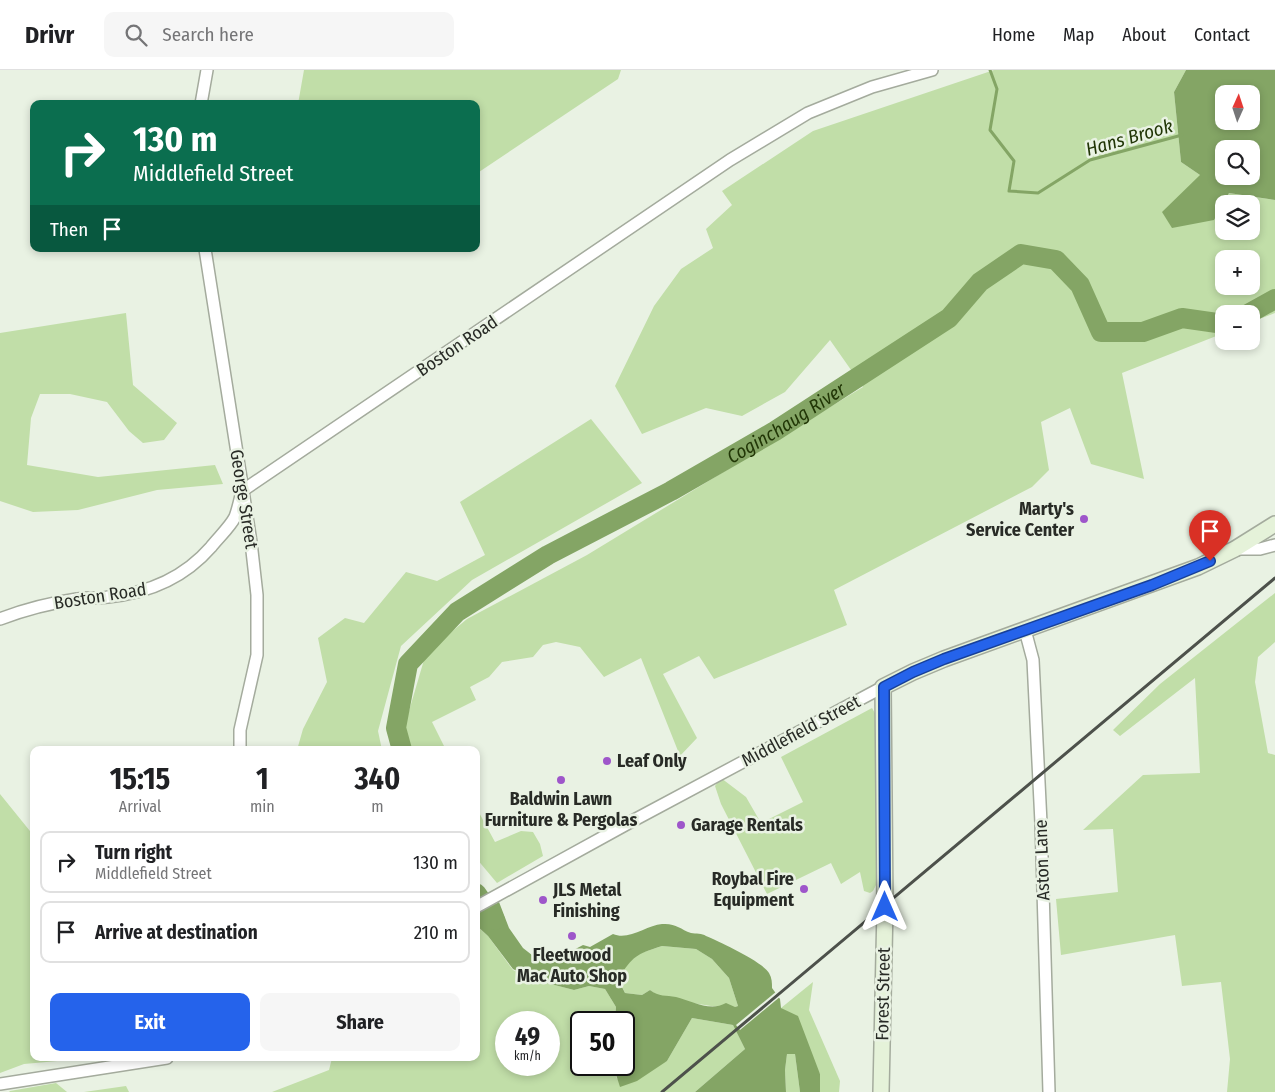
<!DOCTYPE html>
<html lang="en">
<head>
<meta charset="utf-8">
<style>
  body { margin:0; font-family:"Fira Sans Condensed",sans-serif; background:#f6f6f6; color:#202124; height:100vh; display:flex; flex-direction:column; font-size:19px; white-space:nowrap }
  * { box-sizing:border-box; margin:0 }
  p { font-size:16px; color:#757577 }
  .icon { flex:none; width:28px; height:28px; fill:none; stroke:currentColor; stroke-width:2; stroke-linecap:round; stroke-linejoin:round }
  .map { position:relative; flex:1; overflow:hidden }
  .drawer { position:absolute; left:30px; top:676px; width:450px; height:315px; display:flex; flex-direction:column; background:#fff; border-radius:10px; box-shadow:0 2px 8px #0003 }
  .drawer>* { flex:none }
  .top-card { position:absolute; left:30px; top:30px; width:450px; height:152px; border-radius:10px; box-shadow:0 2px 8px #0003; background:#0b6e4f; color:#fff; overflow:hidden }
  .needle { width:32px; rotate:3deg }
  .controls { position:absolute; left:1215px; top:15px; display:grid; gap:10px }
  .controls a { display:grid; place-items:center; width:45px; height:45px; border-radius:10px; background:#fff; box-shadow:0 2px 8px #0003; font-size:25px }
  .speed { position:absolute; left:495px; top:941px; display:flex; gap:10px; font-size:25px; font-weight:700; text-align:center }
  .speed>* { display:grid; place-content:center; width:65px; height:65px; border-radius:50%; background:#fff; box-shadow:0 2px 8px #0003; line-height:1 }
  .speed small { font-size:12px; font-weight:400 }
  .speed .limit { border:2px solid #111; border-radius:8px; background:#fff; color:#111 }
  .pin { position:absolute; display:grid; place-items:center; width:42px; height:42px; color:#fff; margin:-51px -21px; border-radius:50% 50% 50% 0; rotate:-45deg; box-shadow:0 0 5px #0007 }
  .pin .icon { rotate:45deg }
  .me { position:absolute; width:55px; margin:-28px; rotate:0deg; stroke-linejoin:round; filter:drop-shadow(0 0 4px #0008) }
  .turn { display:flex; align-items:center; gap:18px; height:105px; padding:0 20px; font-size:22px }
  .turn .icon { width:65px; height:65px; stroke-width:2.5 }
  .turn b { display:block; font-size:35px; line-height:42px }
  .then { display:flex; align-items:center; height:48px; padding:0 20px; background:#0003; gap:10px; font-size:19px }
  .eta { display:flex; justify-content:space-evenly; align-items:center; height:85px; text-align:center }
  .eta b { font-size:30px; font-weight:700; line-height:35px }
  .action { display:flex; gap:10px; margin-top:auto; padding:10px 20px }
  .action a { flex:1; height:58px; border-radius:10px; background:#2563eb; color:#fff; font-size:20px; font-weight:700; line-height:58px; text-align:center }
  .action a+a { background:#f6f6f6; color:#202124 }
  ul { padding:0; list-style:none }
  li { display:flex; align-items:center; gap:15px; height:62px; margin:0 10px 8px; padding:0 10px; border:2px solid #e0e0e0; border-radius:10px }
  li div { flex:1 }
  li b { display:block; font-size:19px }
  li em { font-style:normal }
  header { display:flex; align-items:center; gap:30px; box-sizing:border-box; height:70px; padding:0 25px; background:#fff; border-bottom:1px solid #e0e0e0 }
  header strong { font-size:24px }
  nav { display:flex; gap:28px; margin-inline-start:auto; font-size:18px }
  .search { width:350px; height:45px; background:#f6f6f6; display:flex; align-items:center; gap:12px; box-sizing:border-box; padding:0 18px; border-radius:10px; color:#757577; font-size:19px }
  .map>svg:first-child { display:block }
  .green { fill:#c1dea8; fill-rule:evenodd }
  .water { fill:#84a565; fill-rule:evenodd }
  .pier { fill:#e9f2e3 }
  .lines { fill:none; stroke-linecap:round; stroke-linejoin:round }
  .stream { stroke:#84a565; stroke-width:3 }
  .river { stroke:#84a565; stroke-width:20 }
  .street-casing { stroke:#a4ab9d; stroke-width:14 }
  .secondary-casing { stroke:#a4ab9d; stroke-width:18 }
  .street { stroke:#fff; stroke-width:11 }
  .secondary { stroke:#e5f2d9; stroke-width:15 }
  .rail { stroke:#4d514b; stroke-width:3 }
  .route-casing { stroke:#184099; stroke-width:12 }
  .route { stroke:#2563eb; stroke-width:9 }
  .poi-dot { fill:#9e56ca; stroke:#e9f2e3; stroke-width:2 }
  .labels { text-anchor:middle; stroke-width:5; stroke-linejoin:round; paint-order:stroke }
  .street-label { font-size:18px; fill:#282b26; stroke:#e9f2e3 }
  .poi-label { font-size:18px; font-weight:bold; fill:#282b26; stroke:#e9f2e3; text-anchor:start }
  .water-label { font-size:19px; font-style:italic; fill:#213606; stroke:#e9f2e3 }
</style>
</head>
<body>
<header>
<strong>Drivr</strong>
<div class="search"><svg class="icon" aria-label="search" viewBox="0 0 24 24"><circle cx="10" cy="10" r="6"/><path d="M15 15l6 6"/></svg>Search here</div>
<nav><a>Home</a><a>Map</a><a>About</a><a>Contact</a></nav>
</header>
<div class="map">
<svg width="1275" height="1022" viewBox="0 0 1275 1022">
  <rect width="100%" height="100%" fill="#e9f2e3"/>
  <g class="green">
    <path d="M304 0H621L618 9 476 104V34H298Z"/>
    <path d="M994 0H1186L1174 22 1181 92 1200 105 1213 150 1229 123 1275 130V243L1251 252V244H1224V263L1122 303 1144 409 1091 394 1070 338 1041 352 1049 400 1032 417 834 520 847 555 714 609 699 586 663 604 697 668 680 686 641 588 604 607 580 577 556 572 543 575 533 587 502 592 489 607 470 617 476 630 432 652 446 680H410L404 658 426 583 467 549 587 485 863 317 830 270 785 322 742 346 706 338 642 364 615 316 654 236 681 199 713 178 706 159 732 135 722 121 813 61ZM1224 134H1251V161H1224ZM1224 189H1251V216H1224Z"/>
    <path d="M126 243 133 315 177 353 164 370 143 373 129 361 107 332 70 324H40L31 348 27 395 98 407 215 395 223 414 157 420 78 440 33 442 0 431V263Z"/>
    <path d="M591 349 642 413 472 510 401 576 378 661 382 680H297L303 659 327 612 318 568 345 548 364 553 406 502 437 511 485 485 460 432Z"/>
    <path d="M1275 523V572L1258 587 1255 612 1268 683 1275 685V1022H1227L1230 989 1221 912 1182 916 1175 865 1061 885 1056 829 1118 822 1113 759 1083 760 1143 705 1200 703 1195 608 1120 666 1113 660 1160 614Z"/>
    <path d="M872 638 876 645V815L873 821 870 823 864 821 860 802 841 814 831 793 767 824 721 734 715 716 721 708 746 727 761 753 803 732 781 687Z"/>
    <path d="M0 724 34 766V988H91L24 994 0 1003Z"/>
    <path d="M476 737 495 772 521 761 533 762 540 774 543 786 497 813 476 788Z"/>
    <path d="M477 856 488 866 513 900 535 910 574 920 589 916 605 919 616 937 615 952H581V995H613L617 1009 667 991 692 948 733 955 745 979 695 1022H272L329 1000 332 988H476ZM506 952H549V995H506Z"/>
    <path d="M662 876 696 879 712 889 729 908 738 936 735 937 722 936H711L692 933 677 928 658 926 650 920 642 925 625 923 618 908 628 893 638 884Z"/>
    <path d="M813 912 809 940 840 1011 839 1022H820V1004L781 938Z"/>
    <path d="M787 984H795L800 1022H786L785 1000Z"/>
    <path d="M56 1013 67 1022H9L10 1021Z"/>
    <path d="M126 1016 129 1022H84Z"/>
  </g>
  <g class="water">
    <path d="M1186 0H1275V130L1229 123 1214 150 1172 158 1162 142 1200 105 1181 92 1174 22ZM1224 24H1251V51H1224ZM1224 79H1251V106H1224Z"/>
    <path d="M499 832 509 858 523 878 537 889 551 892 583 875 590 877 613 864C629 871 647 855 662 854 676 853 680 859 691 863 696 864 702 863 706 866 720 872 763 892 769 903 772 908 772 913 772 918L780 929 781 938 798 946 820 1004V1022H800L795 984H787L785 1000 786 1022H695L745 979 733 955 692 948 667 991 637 1011 620 1017 613 995H624V952H615L616 937 605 919 589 916 574 920 535 910 513 899 488 866 476 855V845ZM662 876 696 879 712 889 729 908 738 936 735 937 726 933C710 942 692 931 676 927 666 925 659 927 650 920L642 925 625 923 618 909C634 885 635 885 662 876Z"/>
  </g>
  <path class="pier" d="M777 921 781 926 740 960 736 955Z"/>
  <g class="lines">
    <path class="stream" d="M990 0 997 19 990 60 1014 91 1009 121 1038 123 1090 90 1182 65"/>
    <g class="river">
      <path d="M1248 244 1275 229"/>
      <path id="s1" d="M402 680 396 658 408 594 457 542 548 485 671 421 775 361 949 248 980 212 1021 184 1056 190 1080 215 1101 262H1143L1182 248 1224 254"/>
      <path d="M476 823 495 850"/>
    </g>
    <g class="street-casing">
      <g id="street">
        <path d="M201 34 207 0"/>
        <path d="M205 179 251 472 257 525V585L240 660V680"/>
        <path d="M1235 479H1260L1275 475"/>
        <path d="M0 549C26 539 50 533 77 529 87 527 98 529 108 527 149 523 184 508 211 477 218 468 230 457 235 447 238 439 240 430 242 421L730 90 808 43 872 17 932 0"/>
        <path d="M1025 560 1033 590 1041 753 1049 1022"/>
        <path d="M476 837 636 749 883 617"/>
        <path d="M0 1014 167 988"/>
      </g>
    </g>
    <g class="secondary-casing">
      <path id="secondary" d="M881 1022 885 837 883 617 913 602 944 589 1198 497 1235 479 1275 454"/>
    </g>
    <use href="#street" class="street"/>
    <use href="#secondary" class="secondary"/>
    <path class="rail" d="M662 1022 1275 508"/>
  </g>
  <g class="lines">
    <g class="route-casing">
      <path id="route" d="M885 837 884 617 913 602 944 589 1152 515 1210 491"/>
    </g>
    <use href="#route" class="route"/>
  </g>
  <g class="poi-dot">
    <circle cx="1084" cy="449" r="5"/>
    <circle cx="607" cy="691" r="5"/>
    <circle cx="561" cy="710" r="5"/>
    <circle cx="681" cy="755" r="5"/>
    <circle cx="804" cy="819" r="5"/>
    <circle cx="543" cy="830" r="5"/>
    <circle cx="572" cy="866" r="5"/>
  </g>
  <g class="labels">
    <g class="street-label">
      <text transform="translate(457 276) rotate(-34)" y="6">Boston Road</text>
      <text transform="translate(244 429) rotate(81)" y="6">George Street</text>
      <text transform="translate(100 526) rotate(-9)" y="6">Boston Road</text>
      <text transform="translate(801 661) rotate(-28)" y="6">Middlefield Street</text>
      <text transform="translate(1042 790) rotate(-92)" y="6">Aston Lane</text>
      <text transform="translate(883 924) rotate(-89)" y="6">Forest Street</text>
    </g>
    <g class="poi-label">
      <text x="1074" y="445" text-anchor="end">Marty's<tspan x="1074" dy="21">Service Center</tspan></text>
      <text x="617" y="697">Leaf Only</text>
      <text x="561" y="735" text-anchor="middle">Baldwin Lawn<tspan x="561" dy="21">Furniture &amp; Pergolas</tspan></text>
      <text x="691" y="761">Garage Rentals</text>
      <text x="794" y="815" text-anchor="end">Roybal Fire<tspan x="794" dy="21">Equipment</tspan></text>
      <text x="553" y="826">JLS Metal<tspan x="553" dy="21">Finishing</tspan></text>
      <text x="572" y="891" text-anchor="middle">Fleetwood<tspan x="572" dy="21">Mac Auto Shop</tspan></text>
    </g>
    <g class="water-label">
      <text transform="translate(1129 67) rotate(-16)" y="7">Hans Brook</text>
      <text dy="7" stroke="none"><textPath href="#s1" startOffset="539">Coginchaug River</textPath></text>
    </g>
  </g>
</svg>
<div class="controls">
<a><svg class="needle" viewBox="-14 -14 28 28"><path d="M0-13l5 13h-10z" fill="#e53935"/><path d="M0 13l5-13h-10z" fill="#757577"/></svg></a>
<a><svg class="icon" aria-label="search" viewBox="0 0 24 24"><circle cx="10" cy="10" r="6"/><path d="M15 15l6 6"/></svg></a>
<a><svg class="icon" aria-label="layers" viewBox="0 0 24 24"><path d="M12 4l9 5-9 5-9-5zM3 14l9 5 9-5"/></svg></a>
<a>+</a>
<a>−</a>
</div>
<div class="speed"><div>49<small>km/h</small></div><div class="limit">50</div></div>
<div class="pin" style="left:1210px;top:491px;background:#d93025"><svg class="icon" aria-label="arrive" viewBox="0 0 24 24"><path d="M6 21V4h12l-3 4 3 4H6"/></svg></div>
<svg class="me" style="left:885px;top:837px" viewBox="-20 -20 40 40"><path d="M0-17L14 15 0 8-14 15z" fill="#2563eb" stroke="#fff" stroke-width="4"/></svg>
<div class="top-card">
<div class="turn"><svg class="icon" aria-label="right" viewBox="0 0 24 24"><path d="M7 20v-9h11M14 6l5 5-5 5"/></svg><div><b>130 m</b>Middlefield Street</div></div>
<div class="then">Then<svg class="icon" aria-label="arrive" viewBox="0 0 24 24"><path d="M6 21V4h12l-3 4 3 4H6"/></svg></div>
</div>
<section class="drawer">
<div class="eta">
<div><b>15:15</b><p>Arrival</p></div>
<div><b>1</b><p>min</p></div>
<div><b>340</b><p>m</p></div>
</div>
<ul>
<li><svg class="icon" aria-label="right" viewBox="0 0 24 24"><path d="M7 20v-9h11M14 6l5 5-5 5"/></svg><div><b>Turn right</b><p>Middlefield Street</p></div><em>130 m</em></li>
<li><svg class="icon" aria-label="arrive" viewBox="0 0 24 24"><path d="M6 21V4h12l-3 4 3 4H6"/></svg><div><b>Arrive at destination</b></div><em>210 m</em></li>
</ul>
<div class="action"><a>Exit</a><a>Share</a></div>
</section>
</div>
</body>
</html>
